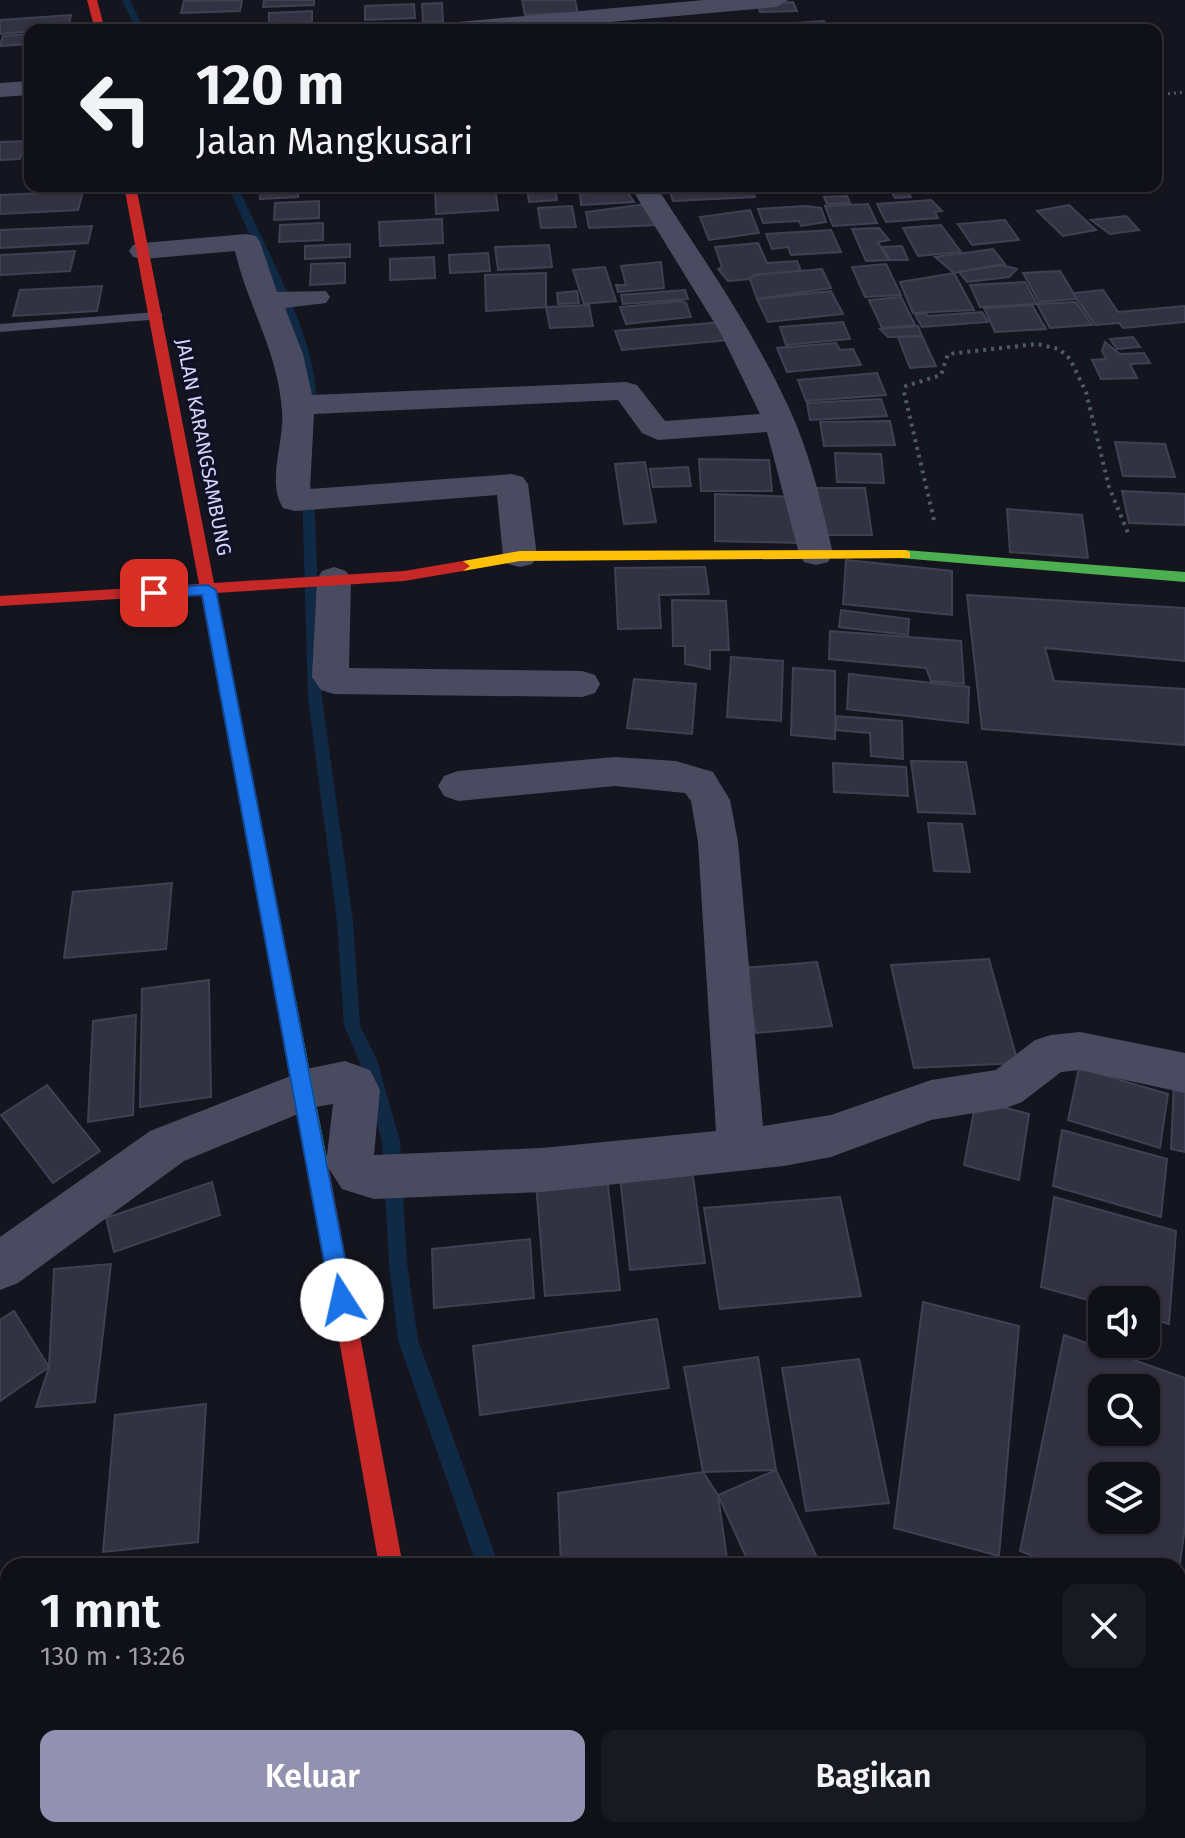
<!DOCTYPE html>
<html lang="id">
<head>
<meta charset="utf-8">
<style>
  body { margin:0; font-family:"Fira Sans",sans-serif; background:#191921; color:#f1f3f6; height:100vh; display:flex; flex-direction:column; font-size:30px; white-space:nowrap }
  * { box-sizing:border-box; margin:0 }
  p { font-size:26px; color:#9c9da2 }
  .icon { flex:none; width:44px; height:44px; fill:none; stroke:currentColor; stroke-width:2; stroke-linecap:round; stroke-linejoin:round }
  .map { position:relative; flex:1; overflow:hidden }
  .drawer { position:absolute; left:0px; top:1558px; width:1186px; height:280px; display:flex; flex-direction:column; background:#101018; border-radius:24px 24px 0 0; box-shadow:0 2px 6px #0004,0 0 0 2px #303037 }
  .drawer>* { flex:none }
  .hud { position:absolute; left:24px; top:24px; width:1138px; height:168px; border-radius:16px; box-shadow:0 2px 6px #0004,0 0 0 2px #303037; background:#101018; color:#f1f3f6; overflow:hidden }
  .tools { position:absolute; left:1088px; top:1286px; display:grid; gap:16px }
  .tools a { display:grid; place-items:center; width:72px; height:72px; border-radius:16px; background:#101018; box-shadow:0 2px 6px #0004,0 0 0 2px #303037; font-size:40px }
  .pin { position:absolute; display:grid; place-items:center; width:68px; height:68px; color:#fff; margin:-34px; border-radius:16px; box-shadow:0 4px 12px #0006 }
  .me { position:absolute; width:88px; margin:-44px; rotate:350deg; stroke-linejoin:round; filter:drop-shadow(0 0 6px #0008) }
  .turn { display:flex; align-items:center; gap:28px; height:168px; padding:0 40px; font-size:36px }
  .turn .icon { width:104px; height:104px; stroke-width:2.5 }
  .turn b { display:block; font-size:56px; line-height:68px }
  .round { display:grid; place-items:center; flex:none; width:84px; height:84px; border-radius:16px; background:#191921 }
  .head { display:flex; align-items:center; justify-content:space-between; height:136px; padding:0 40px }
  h1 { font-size:48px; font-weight:600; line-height:60px }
  .action { display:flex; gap:16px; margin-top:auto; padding:16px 40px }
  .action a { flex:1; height:92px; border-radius:16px; background:#9292b0; color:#fff; font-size:32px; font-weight:600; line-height:92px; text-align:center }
  .action a+a { background:#191921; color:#f1f3f6 }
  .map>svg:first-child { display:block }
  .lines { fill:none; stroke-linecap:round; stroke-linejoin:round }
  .stream { fill:#102945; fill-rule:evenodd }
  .building { fill:#333242; stroke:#404053; stroke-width:2; fill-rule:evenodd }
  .path-far1 { stroke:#4b5b65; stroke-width:3; stroke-dasharray:2 4; stroke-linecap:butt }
  .path { stroke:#4b5b65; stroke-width:4; stroke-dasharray:3 5; stroke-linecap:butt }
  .lane { fill:#4a4b60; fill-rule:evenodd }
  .street { fill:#4a4b60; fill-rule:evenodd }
  .fast { fill:#4caf50; fill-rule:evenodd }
  .slow { fill:#ffc107; fill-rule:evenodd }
  .jam { fill:#c62828; fill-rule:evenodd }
  .route { fill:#1a73e8; stroke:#114b97; stroke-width:2 }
  .labels { text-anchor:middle; stroke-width:6; stroke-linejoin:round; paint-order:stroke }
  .street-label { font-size:20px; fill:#d5d5fe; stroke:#111025 }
</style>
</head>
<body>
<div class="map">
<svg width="1185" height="1838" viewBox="0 0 1185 1838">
  <rect width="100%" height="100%" fill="#151520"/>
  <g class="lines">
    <g class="stream">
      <path d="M122 0H130L144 30H136Z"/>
      <path d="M228 186H238C260 238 328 358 314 411H306L304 409C299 325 260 261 228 186Z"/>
      <path d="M308 484 314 488 322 698 353 921 360 1025 377 1060 400 1141 407 1263 418 1340 499 1566H477L398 1340 389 1263 382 1141 359 1060 344 1025 337 921 308 698 302 488Z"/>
    </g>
  </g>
  <g class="building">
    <path d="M242 0 240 11 181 13 184 1Z"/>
    <path d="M264 0H314V5L263 7Z"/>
    <path d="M522 0H575L578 13 525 15Z"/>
    <path d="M793 2 797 11 760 12 757 4Z"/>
    <path d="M442 3 443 22H423L422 4Z"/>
    <path d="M414 4 415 18 365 20V6Z"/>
    <path d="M312 11V22L269 23V13Z"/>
    <path d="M71 15 68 28 0 34V20Z"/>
    <path d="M824 21 830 30H786L783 24Z"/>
    <path d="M590 22 592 30H557L555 23Z"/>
    <path d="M654 23 656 30H596L594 25Z"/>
    <path d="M30 34V44L0 46 3 36Z"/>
    <path d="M25 141 20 159 0 160V142Z"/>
    <path d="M261 186H298V197L260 199Z"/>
    <path d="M309 186H357V190L308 192Z"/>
    <path d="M495 186 498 210 436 214 435 188Z"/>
    <path d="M668 186H750L755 197 673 201Z"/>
    <path d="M756 186H816L818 190 758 192Z"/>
    <path d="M555 187 557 200 529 202 527 188Z"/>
    <path d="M908 187 912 189 908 192 911 197 895 198 889 188Z"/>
    <path d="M83 191 78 210 0 214V195Z"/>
    <path d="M627 191 634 202 581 205 580 194Z"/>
    <path d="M847 196 850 203 827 204 824 197Z"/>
    <path d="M931 200 942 211 935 212 938 218 886 222 877 204Z"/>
    <path d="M319 201V218L274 220 275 203Z"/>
    <path d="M646 204 658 225 589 228 586 212Z"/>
    <path d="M868 204 877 223 833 226 825 206Z"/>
    <path d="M1069 205 1096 230 1063 236 1037 211Z"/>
    <path d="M572 206 576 227 541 228 538 208Z"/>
    <path d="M805 206 821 208 826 222 801 226 799 221 763 223 758 209Z"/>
    <path d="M750 210 759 233 709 240 700 217Z"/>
    <path d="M1126 216 1139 230 1110 234 1091 220Z"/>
    <path d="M442 219 443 243 380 246 379 222Z"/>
    <path d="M1005 220 1019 240 972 245 958 224Z"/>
    <path d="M323 223V240L279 242 280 225Z"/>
    <path d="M941 225 961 252 918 256 903 228Z"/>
    <path d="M92 226 88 243 0 248V230Z"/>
    <path d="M879 228 889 240 878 242 888 260 866 261 852 229Z"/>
    <path d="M831 230 841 252 791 255 788 247 772 249 766 234Z"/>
    <path d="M758 243 767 263 797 261 801 271 754 275 750 279 728 281 718 269 722 267 715 247Z"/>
    <path d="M350 244V257L305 259V246Z"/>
    <path d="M549 245 552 267 498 270 495 247Z"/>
    <path d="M902 246 908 260H890L882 247Z"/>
    <path d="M993 249 1005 264 954 273 935 257Z"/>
    <path d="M75 251 70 271 0 275V255Z"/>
    <path d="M488 253 490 271 450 273 449 255Z"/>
    <path d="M434 257 435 278 390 280V259Z"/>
    <path d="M661 262 664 288 618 292 616 285H626L621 266Z"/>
    <path d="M345 263V283L310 285 311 264Z"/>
    <path d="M886 264 901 295 865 297 852 267Z"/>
    <path d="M1001 265 1017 269 1009 277 967 282 959 272Z"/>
    <path d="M605 267 616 301 584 304 573 270Z"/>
    <path d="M822 269 831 288 757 299 750 279 754 275Z"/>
    <path d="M1060 271 1077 299 1039 302 1023 273Z"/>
    <path d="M546 273V307L486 311 485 275Z"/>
    <path d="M954 273 974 310 913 313 900 282Z"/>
    <path d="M1025 282 1037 304 980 307 970 285Z"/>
    <path d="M102 286 97 311 13 316 20 290Z"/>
    <path d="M685 290 688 299 623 304 621 295Z"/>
    <path d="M1103 290 1118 312 1185 306V322L1123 328 1119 323 1095 325 1073 293Z"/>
    <path d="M577 291 579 303 558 304 557 293Z"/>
    <path d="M831 291 843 314 768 322 757 299Z"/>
    <path d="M901 297 915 325 882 328 869 300Z"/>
    <path d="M681 301 686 303 691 317 626 324 620 307Z"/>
    <path d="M1076 302 1092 325 1050 328 1037 304Z"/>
    <path d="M589 305 593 326 550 328 546 307Z"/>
    <path d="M1032 305 1046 329 995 332 984 308Z"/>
    <path d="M982 312 988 322 922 327 915 314 926 313 927 316Z"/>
    <path d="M723 322 730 340 622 350 615 331Z"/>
    <path d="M843 322 850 339 786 345 780 327Z"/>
    <path d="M918 326 922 336 888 337 880 329Z"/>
    <path d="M922 336 936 366 910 368 898 337Z"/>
    <path d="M1133 337 1140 347 1117 349 1110 339Z"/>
    <path d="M1105 342 1120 354 1144 353 1150 363 1130 364 1137 378 1101 379 1092 360 1106 359 1102 351Z"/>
    <path d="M836 343 840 350 853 349 861 365 787 372 777 348Z"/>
    <path d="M877 373 886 395 806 401 798 380Z"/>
    <path d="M881 399 887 416 810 420 807 403Z"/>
    <path d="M890 421 895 445 824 446 820 422Z"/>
    <path d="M1115 442 1165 444 1175 477 1123 476Z"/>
    <path d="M835 453 881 454 884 483 837 482Z"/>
    <path d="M699 459 769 460 772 491H701Z"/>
    <path d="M645 462 656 522 624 524 615 464Z"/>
    <path d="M688 467 691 486 653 487 650 469Z"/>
    <path d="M817 488H865L872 535H822Z"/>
    <path d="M1122 491 1185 494V525L1129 523Z"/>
    <path d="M715 494 797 497 800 543 715 541Z"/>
    <path d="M1007 509 1082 515 1088 558 1010 552Z"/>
    <path d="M846 560 952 571V615L843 604Z"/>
    <path d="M705 567 709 594 659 595 661 628 618 629 615 568Z"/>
    <path d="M967 595 1185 608V661L1045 648 1054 681 1185 689V745L982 729Z"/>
    <path d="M672 600 726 601 729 650H710V669L685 664V646H673Z"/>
    <path d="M841 610 909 619 908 635 839 627Z"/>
    <path d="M830 631 961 641 964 684 931 681 926 668 829 659Z"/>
    <path d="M731 657 783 661 781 721 727 717Z"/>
    <path d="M793 668 835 671V739L791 735Z"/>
    <path d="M849 674 969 687 968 723 847 709Z"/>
    <path d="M634 679 696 684 692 734 627 728Z"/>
    <path d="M836 716 902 721 903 759 871 756 870 733 836 730Z"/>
    <path d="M911 761 966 762 975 814 918 812Z"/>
    <path d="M833 763 906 767 908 796 834 792Z"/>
    <path d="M928 823 962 824 970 872 934 871Z"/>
    <path d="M172 883 166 949 64 958 73 892Z"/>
    <path d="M989 959 1018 1063 914 1068 891 965Z"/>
    <path d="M817 962 832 1026 756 1033 743 968Z"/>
    <path d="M209 980 211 1097 140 1107 142 989Z"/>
    <path d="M136 1015 133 1115 88 1122 93 1021Z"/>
    <path d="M1079 1068 1168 1094 1160 1148 1068 1120Z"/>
    <path d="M1174 1081 1185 1084V1152L1171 1149Z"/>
    <path d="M47 1085 100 1151 53 1183 1 1115Z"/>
    <path d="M976 1100 1029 1114 1019 1180 964 1165Z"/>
    <path d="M1062 1130 1167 1159 1161 1217 1053 1186Z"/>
    <path d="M691 1162 705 1263 630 1270 619 1167Z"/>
    <path d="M607 1177 620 1290 545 1296 536 1183Z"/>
    <path d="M212 1182 220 1215 114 1252 106 1218Z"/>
    <path d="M840 1197 861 1296 720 1309 704 1208Z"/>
    <path d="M1054 1197 1176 1231 1169 1324 1146 1317V1300H1102V1304L1041 1287Z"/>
    <path d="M530 1239 534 1298 434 1308 432 1249Z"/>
    <path d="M111 1264 95 1402 36 1407 49 1367 54 1269Z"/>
    <path d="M923 1302 1019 1326 999 1556 894 1528Z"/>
    <path d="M14 1311 49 1367 0 1401V1320Z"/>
    <path d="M657 1319 669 1388 480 1415 473 1346Z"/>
    <path d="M1064 1335 1185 1378V1527L1178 1577V1566H1058L1020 1551ZM1102 1388H1146V1432H1102ZM1102 1476H1146V1520H1102Z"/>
    <path d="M758 1357 776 1470 703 1472 684 1367Z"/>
    <path d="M859 1359 889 1503 806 1511 782 1368Z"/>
    <path d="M206 1404 198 1542 103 1552 115 1415Z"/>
    <path d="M776 1470 821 1566 747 1559 718 1495Z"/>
    <path d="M703 1472 718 1495 728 1566H561L558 1493Z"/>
    <path d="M1178 1745 1185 1748V1838H1076L1061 1832 1178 1830Z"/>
    <path d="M98 1830H248L247 1838H97Z"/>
    <path d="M508 1830H622L623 1835 614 1838H510Z"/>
    <path d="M703 1830H864L867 1838H705Z"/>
    <path d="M988 1830H1059L1061 1838H967Z"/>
  </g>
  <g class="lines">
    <path class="path-far1" d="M1156 95 1185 92"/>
    <path class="path" d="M934 520 904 392 906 386 941 375 948 354 1037 344 1059 349 1070 359 1086 392 1109 487 1128 533"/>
    <path class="lane" d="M157 312 162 313V319L0 332V324Z"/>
    <g class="street">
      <path d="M704 0H788L777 7 520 30H435L446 23Z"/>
      <path d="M30 81V95L0 97V83Z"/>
      <path d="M630 186H656C706 263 760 339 796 424 813 466 823 510 833 554L828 562 816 565 804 562 799 554 767 432 658 440 642 433 618 400 314 414 310 489 512 474 523 477 528 484 537 556 532 564 520 567 508 564 503 556 497 495 295 511 283 508C266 481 285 441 282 411 278 351 248 307 235 251L143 259 133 257 129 251 133 245 143 243 246 234 256 236 260 242 277 292 326 291 330 297 326 303 285 308 303 354 312 395 626 382 637 385 665 421 760 414 720 332Z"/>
      <path d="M334 567 346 571 351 579 349 668 582 671 595 675 600 684 595 693 582 697 334 694 321 690 312 677 317 579 322 571Z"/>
      <path d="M615 757 676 761 713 772 730 800 738 842 763 1126 831 1115 931 1080 996 1070 1035 1040 1051 1035 1080 1032 1185 1053V1093L1080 1070 1061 1072 1022 1102 1006 1108 931 1120 831 1157 784 1166 542 1192 374 1199 342 1189 326 1164 333 1104 315 1107 184 1161 18 1283 0 1290V1237L150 1131 311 1068 345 1061 370 1070 380 1090 374 1155 542 1148 716 1131 698 842 691 801 685 793 615 786 458 801 444 796 438 786 444 776 458 771Z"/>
    </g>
    <g class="fast">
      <path d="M905 550 1185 572V582L900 558V552Z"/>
      <path d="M231 704 239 710 328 1164 325 1171 318 1173 311 1171 308 1164 223 710Z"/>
    </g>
    <g class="slow">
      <path d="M905 550 910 552V558L520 561 463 571 456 566 463 561 520 551Z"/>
      <path d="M426 1830H452L453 1838H427Z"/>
    </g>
    <g class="jam">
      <path d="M87 0H97L105 30H95Z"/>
      <path d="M124 186H136L214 583 404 571 463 561 470 566 463 571 404 581 216 593 239 710 231 716 223 710 201 594 0 606V596L199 584Z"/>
      <path d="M318 1155 325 1157 328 1164 403 1566H379L308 1164 311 1157Z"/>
    </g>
  </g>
  <path class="route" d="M208 585 216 590 353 1300 350 1307 342 1310 334 1307 331 1300 202 595 154 598 146 593 154 588Z"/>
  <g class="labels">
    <g class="street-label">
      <text transform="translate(204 447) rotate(79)" y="7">JALAN KARANGSAMBUNG</text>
    </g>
  </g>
</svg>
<div class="tools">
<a><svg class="icon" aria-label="sound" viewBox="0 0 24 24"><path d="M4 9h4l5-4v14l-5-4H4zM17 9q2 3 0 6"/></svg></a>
<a><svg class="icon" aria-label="search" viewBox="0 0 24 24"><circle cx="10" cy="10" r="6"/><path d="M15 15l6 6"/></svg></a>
<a><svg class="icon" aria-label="layers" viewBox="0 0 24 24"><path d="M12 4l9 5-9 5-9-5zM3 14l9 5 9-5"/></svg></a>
</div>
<div class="pin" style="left:154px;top:593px;background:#d93025"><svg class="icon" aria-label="arrive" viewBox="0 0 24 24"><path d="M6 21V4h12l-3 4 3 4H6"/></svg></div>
<svg class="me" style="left:342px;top:1300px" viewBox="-20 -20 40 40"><circle r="19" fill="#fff"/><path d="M0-13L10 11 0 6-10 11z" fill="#1a73e8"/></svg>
<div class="hud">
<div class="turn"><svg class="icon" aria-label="left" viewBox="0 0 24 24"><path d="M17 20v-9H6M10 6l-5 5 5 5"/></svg><div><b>120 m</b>Jalan Mangkusari</div></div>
</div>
<section class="drawer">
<div class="head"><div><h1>1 mnt</h1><p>130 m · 13:26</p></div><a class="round"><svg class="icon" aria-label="close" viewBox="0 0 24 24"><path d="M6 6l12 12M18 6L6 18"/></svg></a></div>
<div class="action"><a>Keluar</a><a>Bagikan</a></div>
</section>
</div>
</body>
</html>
